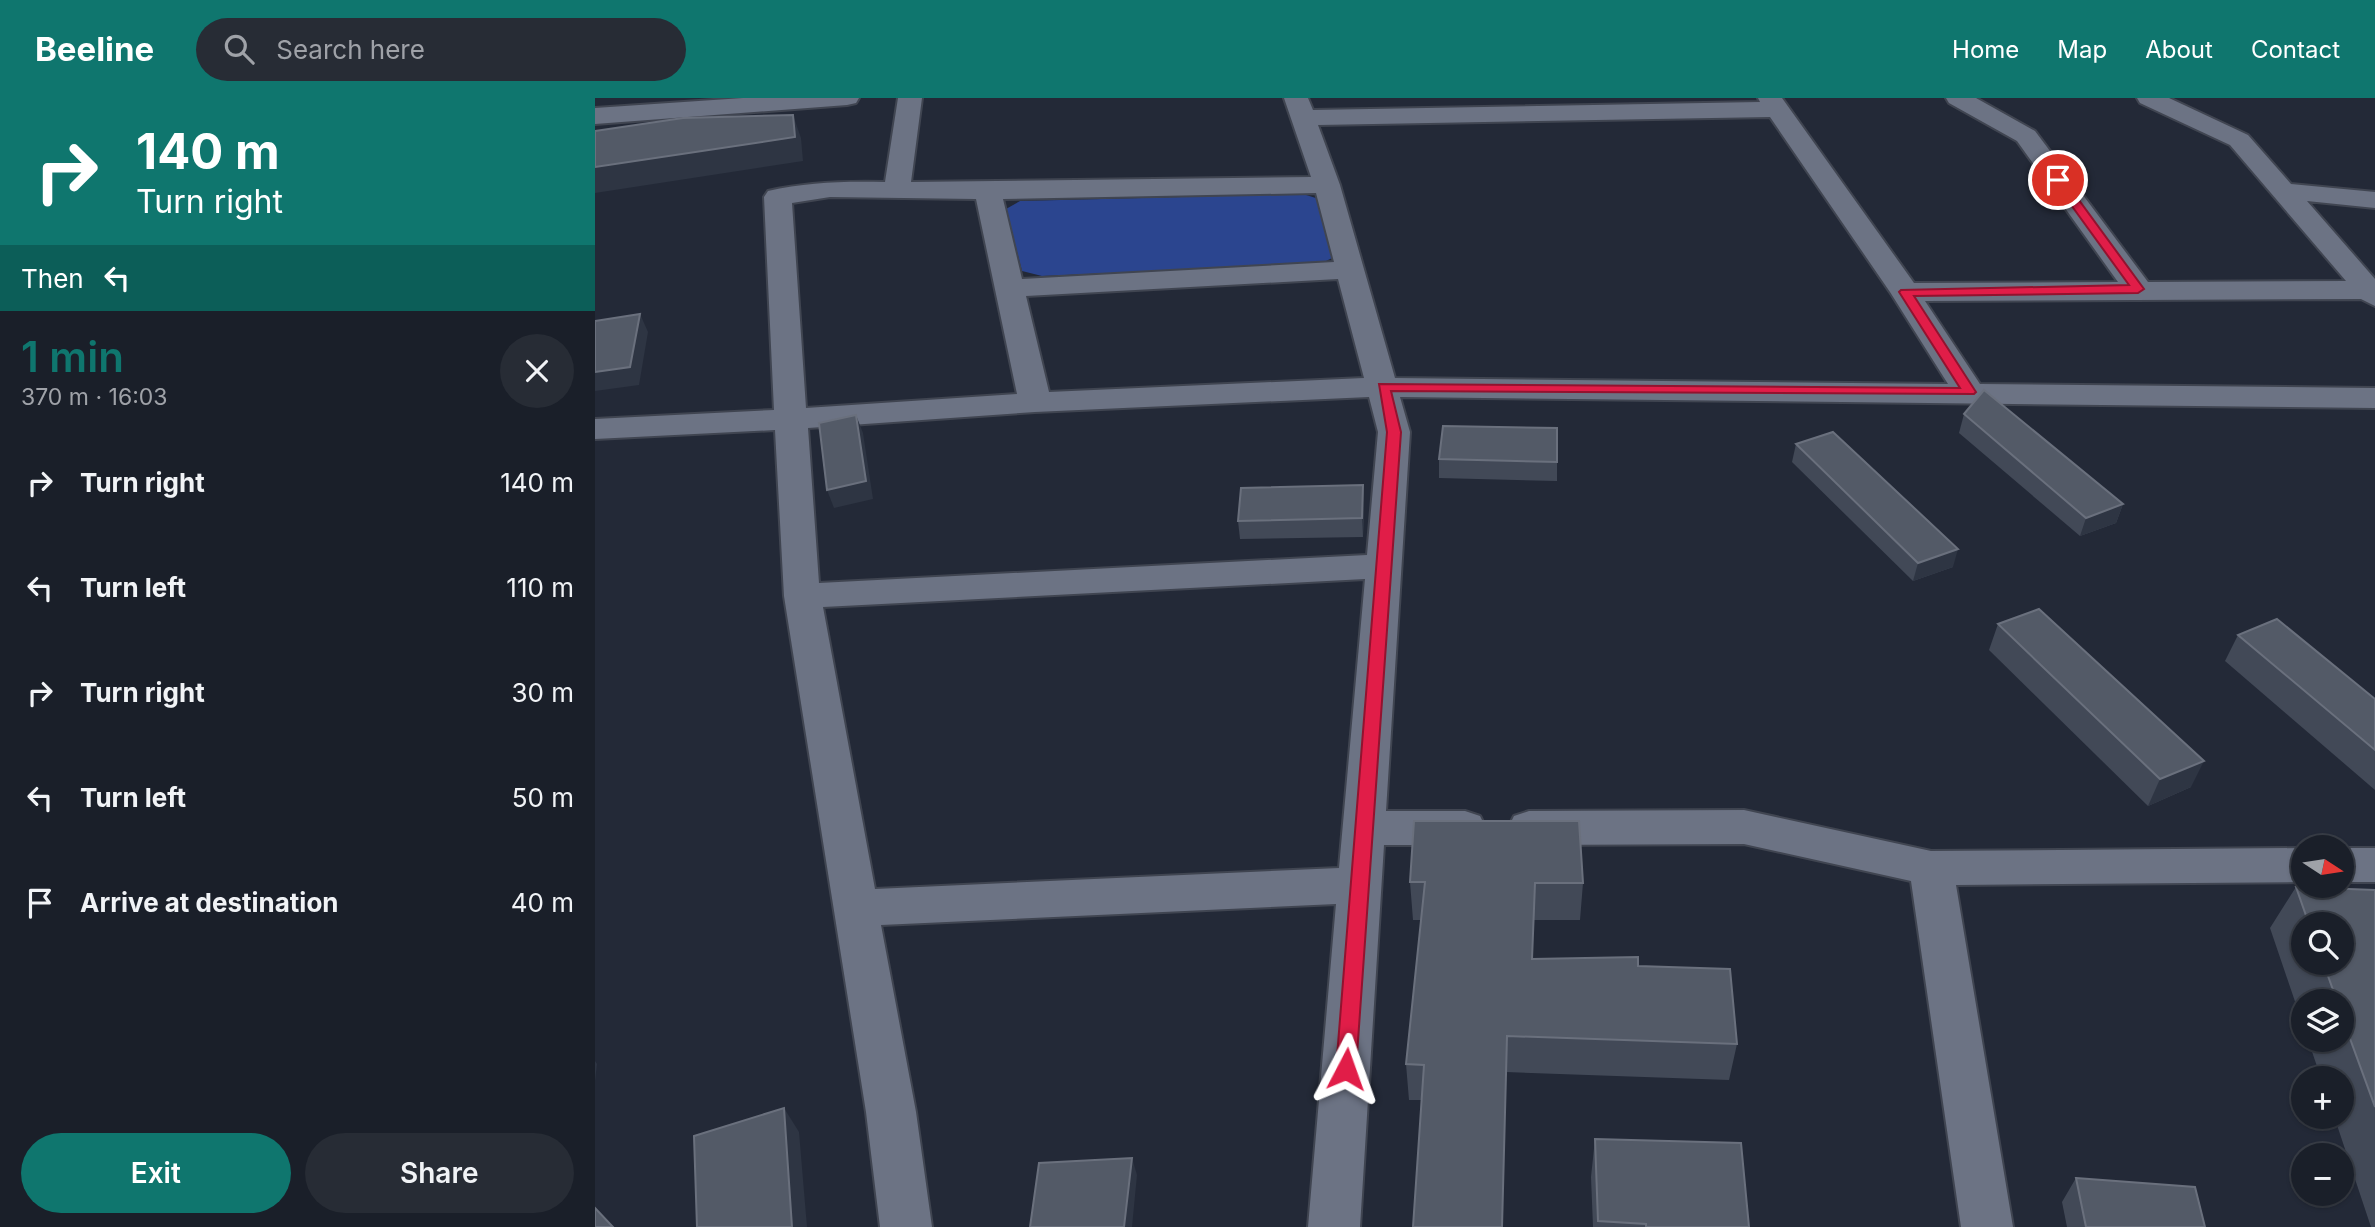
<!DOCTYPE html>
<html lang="en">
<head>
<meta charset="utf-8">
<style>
  body { margin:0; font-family:Inter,sans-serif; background:#272c35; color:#f1f3f6; height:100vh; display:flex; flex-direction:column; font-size:26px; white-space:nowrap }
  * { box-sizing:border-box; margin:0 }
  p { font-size:23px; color:#9fa2a8 }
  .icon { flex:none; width:38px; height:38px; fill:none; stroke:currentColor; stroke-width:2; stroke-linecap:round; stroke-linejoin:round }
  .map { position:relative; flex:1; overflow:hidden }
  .details { display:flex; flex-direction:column; background:#1a1f29; width:595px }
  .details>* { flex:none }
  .banner { background:#0f766e; color:#fff; overflow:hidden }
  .needle { width:46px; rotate:102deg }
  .buttons { position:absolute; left:1696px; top:737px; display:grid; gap:14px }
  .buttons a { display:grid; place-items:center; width:63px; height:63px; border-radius:50%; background:#1a1f29; box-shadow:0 2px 5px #0004,0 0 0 2px #383d46; font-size:35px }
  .pin { position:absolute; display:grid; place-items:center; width:60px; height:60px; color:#fff; margin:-30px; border:4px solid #fff; border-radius:50%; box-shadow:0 2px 7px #0007 }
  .me { position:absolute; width:77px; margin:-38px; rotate:4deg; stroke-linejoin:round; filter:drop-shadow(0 0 5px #0008) }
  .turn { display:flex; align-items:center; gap:24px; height:147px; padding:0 21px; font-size:32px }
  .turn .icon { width:91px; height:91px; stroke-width:2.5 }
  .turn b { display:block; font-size:49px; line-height:60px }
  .then { display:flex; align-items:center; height:66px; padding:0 21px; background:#0003; gap:14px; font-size:26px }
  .round { display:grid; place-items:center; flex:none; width:74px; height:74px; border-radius:37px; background:#272c35 }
  .summary { display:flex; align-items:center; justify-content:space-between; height:119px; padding:0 21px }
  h1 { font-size:42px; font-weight:600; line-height:52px; color:#0f766e }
  .primary-button { display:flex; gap:14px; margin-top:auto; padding:14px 21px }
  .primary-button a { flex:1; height:80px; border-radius:42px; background:#0f766e; color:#fff; font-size:28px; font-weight:600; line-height:80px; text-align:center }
  .primary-button a+a { background:#272c35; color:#f1f3f6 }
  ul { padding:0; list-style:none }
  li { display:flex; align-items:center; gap:21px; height:105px; padding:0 21px }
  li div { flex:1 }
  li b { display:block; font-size:26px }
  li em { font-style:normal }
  header { display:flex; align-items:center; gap:42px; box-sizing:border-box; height:98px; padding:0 35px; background:#0f766e; color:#fff }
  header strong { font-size:33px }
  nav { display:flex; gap:38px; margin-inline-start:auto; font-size:24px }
  .search { width:490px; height:63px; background:#272c35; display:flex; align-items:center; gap:18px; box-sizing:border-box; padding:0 24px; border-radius:38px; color:#9fa2a8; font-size:26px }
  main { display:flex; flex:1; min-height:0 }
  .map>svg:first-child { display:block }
  .green { fill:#2b458f }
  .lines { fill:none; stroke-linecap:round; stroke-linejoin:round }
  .minor-casing { stroke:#404551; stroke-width:4 }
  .minor { fill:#6c7384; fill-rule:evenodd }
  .wall { fill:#424957; fill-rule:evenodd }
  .shaded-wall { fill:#2e3543 }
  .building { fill:#535a67; stroke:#6a707d; stroke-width:2 }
  .route { fill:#e11d48; stroke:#92132f; stroke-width:2 }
</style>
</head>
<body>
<header>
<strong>Beeline</strong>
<div class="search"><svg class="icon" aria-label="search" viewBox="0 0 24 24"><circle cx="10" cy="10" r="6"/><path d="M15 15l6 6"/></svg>Search here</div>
<nav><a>Home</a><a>Map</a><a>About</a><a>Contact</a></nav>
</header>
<main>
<section class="details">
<div class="banner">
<div class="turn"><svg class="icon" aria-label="right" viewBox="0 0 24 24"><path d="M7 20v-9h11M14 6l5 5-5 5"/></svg><div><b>140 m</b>Turn right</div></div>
<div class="then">Then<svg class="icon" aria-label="left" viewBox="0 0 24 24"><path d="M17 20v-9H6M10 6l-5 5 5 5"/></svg></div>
</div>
<div class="summary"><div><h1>1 min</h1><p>370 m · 16:03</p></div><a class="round"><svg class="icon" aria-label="close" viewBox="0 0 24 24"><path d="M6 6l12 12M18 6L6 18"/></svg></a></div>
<ul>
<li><svg class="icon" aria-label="right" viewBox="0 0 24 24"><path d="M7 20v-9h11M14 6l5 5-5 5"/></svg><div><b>Turn right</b></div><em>140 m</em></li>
<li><svg class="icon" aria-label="left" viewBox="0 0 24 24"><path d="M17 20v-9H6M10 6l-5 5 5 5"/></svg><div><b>Turn left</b></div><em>110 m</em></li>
<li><svg class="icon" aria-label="right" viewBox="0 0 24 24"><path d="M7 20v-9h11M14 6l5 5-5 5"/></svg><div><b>Turn right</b></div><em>30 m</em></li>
<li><svg class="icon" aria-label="left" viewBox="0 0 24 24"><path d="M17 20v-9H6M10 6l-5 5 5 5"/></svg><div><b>Turn left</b></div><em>50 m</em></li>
<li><svg class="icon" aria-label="arrive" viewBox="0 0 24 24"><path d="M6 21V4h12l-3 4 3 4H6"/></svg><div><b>Arrive at destination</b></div><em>40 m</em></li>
</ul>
<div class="primary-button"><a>Exit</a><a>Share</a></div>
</section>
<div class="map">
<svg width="1780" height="1129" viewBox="0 0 1780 1129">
  <rect width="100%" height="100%" fill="#232937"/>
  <path class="green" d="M708 96 727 102 739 159 725 166 447 178 427 173 411 111 425 103Z"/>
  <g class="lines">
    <g class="minor-casing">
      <g id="minor">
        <path d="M148 0H264L261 5 252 7 0 26V10Z"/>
        <path d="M303 0H327L316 84 716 79 689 0H713L718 12 1165 4 1163 0H1187L1319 185 1523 184 1422 43 1354 5 1351 0H1381L1440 33 1553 184 1751 183 1635 47 1545 5 1542 0H1574L1653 37 1696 86 1780 94V110L1712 103 1780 181V208L1766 201 1330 203 1385 286 1780 290V310L805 299 815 334 791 713H870L885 718 891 730 885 742 870 747H789L765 1129H713L741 806 286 827 321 1014 337 1129H285L271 1014 189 498 180 332 0 341V321L179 312 169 99 173 93C212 84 250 83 290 84ZM1175 19 1295 194 1353 286 800 280 745 87 723 27ZM721 95 739 164 427 181 408 101ZM235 99 381 101 422 296 211 310 197 105ZM743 181 769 280 454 294 431 198ZM774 299 783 334 772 457 224 485 213 330 440 314ZM770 481 744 770 280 791 228 509Z"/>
        <path d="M1149 712 1336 753 1708 750V784L1361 787 1418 1129H1366L1316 783 1149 746 934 747 919 742 913 730 919 718 934 713Z"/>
        <rect x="1746" y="750" width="34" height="34"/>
      </g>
    </g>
    <use href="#minor" class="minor"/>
  </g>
  <g class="wall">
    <path d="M1369 316 1528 406 1521 425 1485 438 1364 335Z"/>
    <path d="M1201 346 1358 469 1318 483 1197 364Z"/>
    <path d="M844 361 962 364V383L844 380Z"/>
    <path d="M768 387 769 406 768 439 645 441 643 423Z"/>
    <path d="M1403 526 1596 689 1553 708 1394 552Z"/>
    <path d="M1643 537 1780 601V692L1630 563Z"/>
    <path d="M815 784 988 785 985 822H939L937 861 1043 868 1142 946 1134 982 911 974 827 1002H814L811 966 826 822H818Z"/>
    <path d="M1701 789 1780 792V1129H1776L1739 1018H1746V980H1726L1713 942H1746V903H1708V927L1675 830ZM1708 826H1746V864H1708Z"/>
    <path d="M1000 1041 1154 1129H998L996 1079Z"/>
    <path d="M1481 1080 1610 1129H1472L1467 1104Z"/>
  </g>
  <g class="shaded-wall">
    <path d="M198 17 206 40 208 63 0 95V69Z"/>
    <path d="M45 216 53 234 44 287 0 293V274Z"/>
    <path d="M261 317 268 335 278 401 239 410 232 392Z"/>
    <path d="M768 387 769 406 768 439 767 420Z"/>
    <path d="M1528 406 1521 425 1485 438 1491 420Z"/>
    <path d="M1363 451 1358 469 1318 483 1323 465Z"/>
    <path d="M1609 663 1596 689 1553 708 1565 681Z"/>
    <path d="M0 963 2 966 0 983Z"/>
    <path d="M189 1010 204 1034 212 1129H197Z"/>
    <path d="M537 1060 542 1077 537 1129H529Z"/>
  </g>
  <g class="building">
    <path d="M198 17 200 39 0 69V33L88 20Z"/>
    <path d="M45 216 35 269 0 274V223Z"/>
    <path d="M1389 292 1528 406 1491 420 1369 316Z"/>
    <path d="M261 317 271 383 232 392 224 325Z"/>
    <path d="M848 328 962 330V364L844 361Z"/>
    <path d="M1238 334 1363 451 1323 465 1201 346Z"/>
    <path d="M768 387 767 420 643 423 646 390Z"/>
    <path d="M1444 511 1609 663 1565 681 1403 526Z"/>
    <path d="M1682 521 1780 601V652L1643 537Z"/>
    <path d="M819 723H984L988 785H940L937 861 1043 859V868L1135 871 1142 946 912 938 907 1129H818L829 967 811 966 830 784H815Z"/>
    <path d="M1701 789 1780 792V1009L1746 916V903H1742L1728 864H1746V826H1714Z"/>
    <path d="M189 1010 197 1129H102L99 1038Z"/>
    <path d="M1000 1041 1146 1045 1154 1129H1051V1126L1003 1123Z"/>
    <path d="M537 1060 529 1129H435L444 1065Z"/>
    <path d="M1481 1080 1600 1089 1610 1129H1491Z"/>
    <path d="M0 1110 18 1129H0Z"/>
  </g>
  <path class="route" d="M1463 78 1467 79 1549 191 1543 195 1319 198 1381 294 1379 296 796 293 806 334 761 971 758 978 751 980 744 978 741 971 792 334 784 286 1365 290 1304 194 1306 192 1534 187 1458 82Z"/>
</svg>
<div class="buttons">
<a><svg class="needle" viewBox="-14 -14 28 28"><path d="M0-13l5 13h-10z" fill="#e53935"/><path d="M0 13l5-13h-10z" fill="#9fa2a8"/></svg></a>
<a><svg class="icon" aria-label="search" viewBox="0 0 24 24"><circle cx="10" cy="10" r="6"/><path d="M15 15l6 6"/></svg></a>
<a><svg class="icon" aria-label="layers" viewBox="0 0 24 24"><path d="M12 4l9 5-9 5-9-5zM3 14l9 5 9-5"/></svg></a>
<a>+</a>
<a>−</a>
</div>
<div class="pin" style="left:1463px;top:82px;background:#d93025"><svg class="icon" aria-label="arrive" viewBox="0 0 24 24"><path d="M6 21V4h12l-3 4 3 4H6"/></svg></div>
<svg class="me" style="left:751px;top:971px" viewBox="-20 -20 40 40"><path d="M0-17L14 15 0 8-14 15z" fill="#e11d48" stroke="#fff" stroke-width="4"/></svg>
</div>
</main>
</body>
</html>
